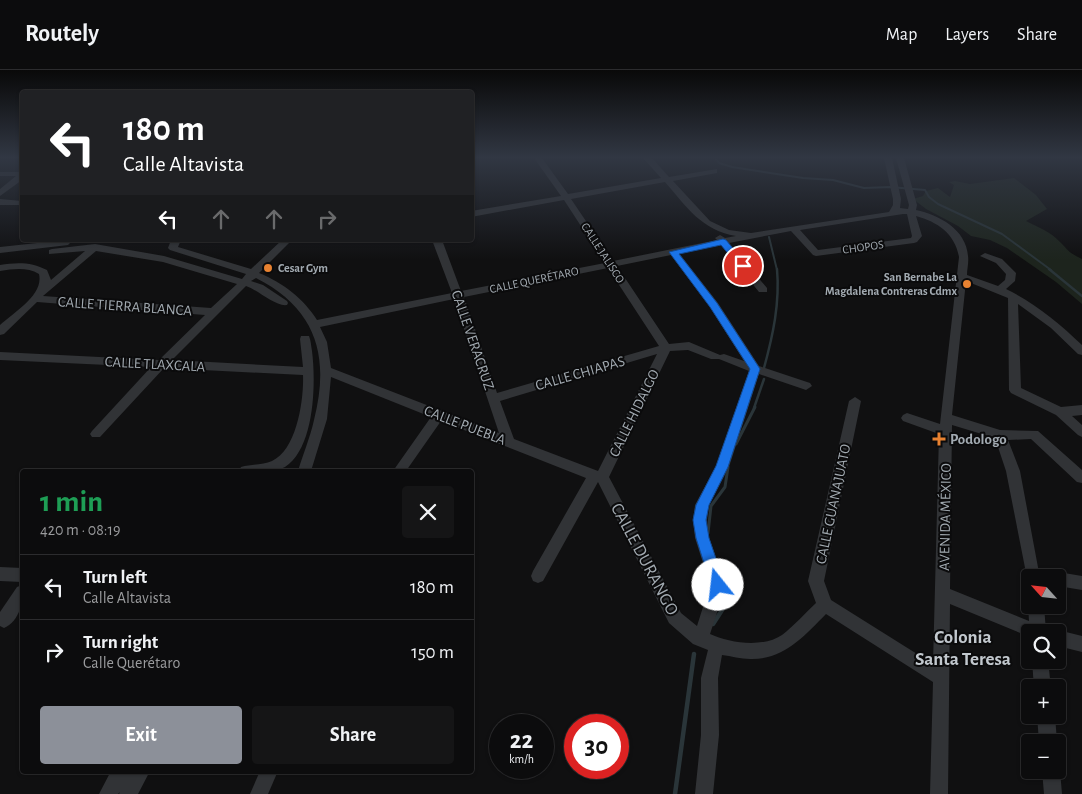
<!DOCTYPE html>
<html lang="en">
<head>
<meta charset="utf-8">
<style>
  body { margin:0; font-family:"Alegreya Sans",sans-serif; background:#151516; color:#f1f3f6; height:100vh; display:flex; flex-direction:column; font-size:19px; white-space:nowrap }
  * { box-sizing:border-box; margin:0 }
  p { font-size:16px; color:#9a9b9d }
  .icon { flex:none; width:28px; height:28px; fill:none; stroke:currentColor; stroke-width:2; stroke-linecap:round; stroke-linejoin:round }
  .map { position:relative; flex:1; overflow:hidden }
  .details { position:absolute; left:20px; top:399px; width:454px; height:305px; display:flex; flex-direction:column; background:#0c0c0d; border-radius:5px; box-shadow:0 1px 4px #0004,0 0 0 1px #2c2c2e }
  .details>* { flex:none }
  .hud { position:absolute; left:20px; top:20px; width:454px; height:152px; border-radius:5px; box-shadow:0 1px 4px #0004,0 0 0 1px #2c2c2e; background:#202124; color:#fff; overflow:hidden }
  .needle { width:32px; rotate:297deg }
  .tools { position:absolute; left:1021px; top:499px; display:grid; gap:10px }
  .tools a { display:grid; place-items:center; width:45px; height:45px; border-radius:5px; background:#0c0c0d; box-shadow:0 1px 4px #0004,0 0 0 1px #2c2c2e; font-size:25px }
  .speed { position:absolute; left:489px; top:644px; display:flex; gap:10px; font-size:25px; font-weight:700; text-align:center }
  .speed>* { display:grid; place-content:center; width:65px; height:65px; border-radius:50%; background:#0c0c0d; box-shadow:0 1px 4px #0004,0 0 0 1px #2c2c2e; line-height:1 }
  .speed small { font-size:12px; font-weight:400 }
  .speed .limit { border:8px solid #d22; background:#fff; color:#111 }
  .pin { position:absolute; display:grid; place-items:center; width:42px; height:42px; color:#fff; margin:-21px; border:2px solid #fff; border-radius:50%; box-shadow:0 1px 5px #0007 }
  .me { position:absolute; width:55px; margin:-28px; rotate:344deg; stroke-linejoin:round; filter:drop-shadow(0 0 4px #0008) }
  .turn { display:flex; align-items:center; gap:18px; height:105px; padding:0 20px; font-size:22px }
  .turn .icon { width:65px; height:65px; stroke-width:2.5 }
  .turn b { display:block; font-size:35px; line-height:42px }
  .lanes { display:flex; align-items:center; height:48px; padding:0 20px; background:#0003; justify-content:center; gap:25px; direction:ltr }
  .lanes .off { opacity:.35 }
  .round { display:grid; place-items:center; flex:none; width:52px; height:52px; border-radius:5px; background:#151516 }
  .overview { display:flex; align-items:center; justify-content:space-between; height:85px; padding:0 20px }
  h1 { font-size:30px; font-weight:700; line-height:38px; color:#1e9e55 }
  .primary-button { display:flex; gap:10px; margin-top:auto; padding:10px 20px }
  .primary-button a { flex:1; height:58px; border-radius:5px; background:#8c9099; color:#fff; font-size:20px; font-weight:700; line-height:58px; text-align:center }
  .primary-button a+a { background:#151516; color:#f1f3f6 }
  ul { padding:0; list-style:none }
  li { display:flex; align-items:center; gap:15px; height:65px; padding:0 20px; border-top:1px solid #2c2c2e }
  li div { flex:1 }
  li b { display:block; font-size:19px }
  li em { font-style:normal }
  header { display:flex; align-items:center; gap:30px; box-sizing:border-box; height:70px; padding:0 25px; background:#0c0c0d; border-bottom:1px solid #2c2c2e }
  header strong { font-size:24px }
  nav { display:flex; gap:28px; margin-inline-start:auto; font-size:18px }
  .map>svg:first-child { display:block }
  .green { fill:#1d241d }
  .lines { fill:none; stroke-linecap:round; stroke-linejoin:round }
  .stream-far3 { stroke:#2a3539; stroke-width:2 }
  .stream-far2 { stroke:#2a3539; stroke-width:2.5 }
  .stream-far1 { stroke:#2a3539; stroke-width:3 }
  .stream { stroke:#2a3539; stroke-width:4.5 }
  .minor { fill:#313336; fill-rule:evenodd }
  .route { fill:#1a73e8; stroke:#114b97 }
  .poi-dot { fill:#e88231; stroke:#0b0b0c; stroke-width:2 }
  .labels { text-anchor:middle; stroke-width:4; stroke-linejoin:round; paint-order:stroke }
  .far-street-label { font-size:12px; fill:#a2aab1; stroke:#0b0b0c }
  .far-poi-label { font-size:12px; font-weight:bold; fill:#a2aab1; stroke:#0b0b0c; text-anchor:start }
  .street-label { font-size:15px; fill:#a2aab1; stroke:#0b0b0c }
  .poi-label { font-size:15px; font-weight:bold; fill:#a2aab1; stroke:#0b0b0c; text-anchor:start }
  .near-street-label { font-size:18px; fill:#a2aab1; stroke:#0b0b0c }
  .near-neighbourhood-label { font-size:19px; font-weight:bold; fill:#c2c8ce; stroke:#0b0b0c }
</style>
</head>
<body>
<header>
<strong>Routely</strong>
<nav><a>Map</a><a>Layers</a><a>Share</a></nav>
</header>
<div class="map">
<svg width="1082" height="724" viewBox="0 0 1082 724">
  <rect width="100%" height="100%" fill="#101011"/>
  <path class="green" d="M1014 108 1036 125 1047 139 1026 151C1038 157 1051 162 1060 172 1070 182 1068 182 1082 189V234L1056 212 1007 178 990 170 971 166 958 156 926 139 913 129 923 126 926 121 938 118 950 127 954 115 949 112 955 111 970 114Z"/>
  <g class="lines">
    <g class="stream-far3">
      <path d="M715 88 719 93 732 97 803 108 833 110 864 118 890 117 925 120 929 127 938 134 1002 164 1051 200"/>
      <path d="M769 167 777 200"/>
    </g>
    <g class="stream-far2">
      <path d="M1049 199 1082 226"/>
      <path d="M764 298C773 265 780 233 777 199"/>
      <path d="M754 338 764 309"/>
    </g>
    <g class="stream-far1">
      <path d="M736 374 755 337"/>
      <path d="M708 463 711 436 725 417 728 397"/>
    </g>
    <g class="stream">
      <path d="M713 554 724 537 723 519"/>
      <path d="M675 724 694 584"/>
    </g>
    <g class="minor">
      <path d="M534 88H542L568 124 661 108 643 88H652L669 107 717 99V103L673 111 710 151 729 160 751 163 889 142 893 135V129L884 88H892L901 129 900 138 908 139 909 135 896 88H904L917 135 916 140C939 145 966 159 968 186 969 192 967 199 967 205L998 216 1005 210 1006 204 996 193 980 186 985 183 1002 189 1016 203 1015 211 1006 219C1035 233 1059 253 1082 275V285L1078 284 1051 258 1018 234 1021 318 1061 337 1082 335V345L1072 346 1082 355V367L1078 365 1056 345 1011 323 1009 320 1008 228 966 211 952 345 1000 360 1038 361 1082 400V413L1077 412 1031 369 1008 370 1020 401 1040 508H1030V514L1028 513 1006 401 995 368 952 355 950 519 1029 551 1028 535 1030 531V535H1044L1046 562H1030V567L950 534 948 724H930L933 612 826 544C804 566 784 590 750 589 741 589 731 586 722 585L718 608 719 665 713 724H695L701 665V608L708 580 693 574 669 553 598 412 543 511 538 513 533 511 531 506 533 501 586 408 441 351 406 401H393L431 347 331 307 327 349 311 401H298C303 384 310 368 314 350 330 287 317 239 256 208L251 211 263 215 287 231 288 233 287 235C276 237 258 220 246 216L172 290 303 297 300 269 301 266H309C311 271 311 276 312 281 316 312 315 378 285 397 272 404 253 402 239 401L241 397C251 394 263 395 272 391 297 380 304 329 303 305L164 298 100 367H92L90 364 92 361 151 297 0 290V282L159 290 205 245 37 232 4 264 0 265V255C14 242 44 225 39 204 27 197 14 199 0 201V195C17 192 32 192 47 200L51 210 85 181 49 184V180L52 179 95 174 164 186 242 209 246 204 170 180 168 178 171 170H181L178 177 251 199 282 170H292L259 203C282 212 304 229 317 250L452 223 432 170H442L461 221 605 193 564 130 471 147V141L561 126ZM665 112C687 137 701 160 736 166L725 168 720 165 715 168 717 170 613 191 571 129ZM903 144H907L912 166 911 168 818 180 800 160ZM916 146C938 152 955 164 959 187L940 354 907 343 903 345 901 348 903 351 939 364 933 594 831 530 824 511 861 331 855 327 849 331 808 511 816 533C805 543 794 556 782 565 763 578 729 573 710 564L726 515 709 468 707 450 709 435 729 397 759 304 806 320 812 316 810 313 759 296 718 233 679 183 721 175 759 222H767V218L729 173 791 161 813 185 816 186 914 173 917 172 922 166ZM96 181 163 192 237 214 211 238 43 226ZM671 185 710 237 744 291 724 284 720 285 689 272 669 274 617 196ZM608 198 659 276 497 323 464 227ZM454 229 499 363 331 298 327 272 320 257ZM688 280 711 289H719L749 301 716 396 695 435 693 450 695 468 710 515 697 556 681 543 609 407 670 281ZM657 284 598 401 514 369 500 331Z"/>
      <path d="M0 102H22V110L0 126V119L16 106H0Z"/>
      <path d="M0 129 22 131V135H0Z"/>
      <path d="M65 170 70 173 68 175 0 183V177Z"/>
      <path d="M0 497 22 498V512L0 511Z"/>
      <path d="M1058 502 1082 506V520L1058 516V508H1051L1053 504Z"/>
      <path d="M22 515C24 530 20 551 4 558L0 556V542L17 517Z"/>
      <path d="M1058 560 1082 566V582L1058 576V562H1052Z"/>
      <path d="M1032 590H1048L1051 618H1034Z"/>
      <path d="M1037 645H1055L1057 672H1039Z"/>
      <path d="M1058 694 1060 700 1062 724H1044L1042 700H1058Z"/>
      <path d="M111 701H130L129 705 131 701H150L138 724H119L120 722 118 724H99Z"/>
      <path d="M260 701H278L268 724H250Z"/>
    </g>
  </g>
  <linearGradient id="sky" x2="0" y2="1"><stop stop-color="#090909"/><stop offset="0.46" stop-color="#313743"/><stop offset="1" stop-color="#313743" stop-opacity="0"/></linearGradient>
  <rect width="1082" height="190" fill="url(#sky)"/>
  <path class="route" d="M723 169 726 170 746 194V198H740L721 175 679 184 717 233 760 299 728 397 709 435 706 450 709 468 725 515 722 520 718 521 713 520 711 515 696 468 693 450 696 435 716 396 750 299 710 237 669 182Z"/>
  <g class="poi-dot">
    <circle cx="268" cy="198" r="5"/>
    <circle cx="967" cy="214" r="5"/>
    <path d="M936.5 361.5h5v5h5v5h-5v5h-5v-5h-5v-5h5z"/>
  </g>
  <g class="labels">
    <g class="far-street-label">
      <text transform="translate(863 177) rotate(-8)" y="4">CHOPOS</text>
      <text transform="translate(603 183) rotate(57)" y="4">CALLE JALISCO</text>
      <text transform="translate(534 210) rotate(-12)" y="4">CALLE QUERÉTARO</text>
    </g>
    <g class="far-poi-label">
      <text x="278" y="202">Cesar Gym</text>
      <text x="957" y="211" text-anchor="end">San Bernabe La<tspan x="957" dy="14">Magdalena Contreras Cdmx</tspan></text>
    </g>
    <g class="street-label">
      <text transform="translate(125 236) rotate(4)" y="5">CALLE TIERRA BLANCA</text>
      <text transform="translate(473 270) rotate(71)" y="5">CALLE VERACRUZ</text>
      <text transform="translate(155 294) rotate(3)" y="5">CALLE TLAXCALA</text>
      <text transform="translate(580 303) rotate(-16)" y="5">CALLE CHIAPAS</text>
      <text transform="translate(634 343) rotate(-64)" y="5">CALLE HIDALGO</text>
      <text transform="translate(465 355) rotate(21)" y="5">CALLE PUEBLA</text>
      <text transform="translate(833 434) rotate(-78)" y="5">CALLE GUANAJUATO</text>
      <text transform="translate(945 447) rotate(-89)" y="5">AVENIDA MÉXICO</text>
    </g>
    <g class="poi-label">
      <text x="950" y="374">Podologo</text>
    </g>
    <g class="near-street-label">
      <text transform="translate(645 489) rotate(62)" y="6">CALLE DURANGO</text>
    </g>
    <g class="near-neighbourhood-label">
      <text x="963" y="573">Colonia<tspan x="963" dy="22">Santa Teresa</tspan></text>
    </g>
  </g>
</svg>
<div class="tools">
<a><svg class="needle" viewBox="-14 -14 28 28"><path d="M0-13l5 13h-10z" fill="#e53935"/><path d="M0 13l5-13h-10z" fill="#9a9b9d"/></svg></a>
<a><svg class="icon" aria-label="search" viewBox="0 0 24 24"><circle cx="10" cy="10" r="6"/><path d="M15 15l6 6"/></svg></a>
<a>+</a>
<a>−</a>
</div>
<div class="speed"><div>22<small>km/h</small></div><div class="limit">30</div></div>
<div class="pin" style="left:743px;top:196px;background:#d93025"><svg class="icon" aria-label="arrive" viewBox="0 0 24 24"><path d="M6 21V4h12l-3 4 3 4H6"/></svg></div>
<svg class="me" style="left:718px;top:515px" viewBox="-20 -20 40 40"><circle r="19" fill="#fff"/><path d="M0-13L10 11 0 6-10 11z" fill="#1a73e8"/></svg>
<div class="hud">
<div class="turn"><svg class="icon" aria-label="left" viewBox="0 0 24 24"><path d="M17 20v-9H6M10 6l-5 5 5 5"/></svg><div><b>180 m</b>Calle Altavista</div></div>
<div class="lanes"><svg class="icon" aria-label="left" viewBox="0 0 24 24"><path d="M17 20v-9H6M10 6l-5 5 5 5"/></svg><svg class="icon off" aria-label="ahead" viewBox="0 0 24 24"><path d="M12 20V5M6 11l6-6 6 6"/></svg><svg class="icon off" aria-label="ahead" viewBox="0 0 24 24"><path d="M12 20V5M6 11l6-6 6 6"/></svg><svg class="icon off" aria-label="right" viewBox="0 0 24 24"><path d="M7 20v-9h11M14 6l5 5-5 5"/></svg></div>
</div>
<section class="details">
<div class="overview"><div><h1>1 min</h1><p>420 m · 08:19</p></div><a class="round"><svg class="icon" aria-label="close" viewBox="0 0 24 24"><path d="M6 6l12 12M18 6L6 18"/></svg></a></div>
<ul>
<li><svg class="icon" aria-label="left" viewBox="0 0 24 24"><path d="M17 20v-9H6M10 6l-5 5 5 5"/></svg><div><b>Turn left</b><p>Calle Altavista</p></div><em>180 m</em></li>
<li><svg class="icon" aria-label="right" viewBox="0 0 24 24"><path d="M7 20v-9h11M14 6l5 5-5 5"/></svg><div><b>Turn right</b><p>Calle Querétaro</p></div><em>150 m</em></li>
</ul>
<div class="primary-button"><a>Exit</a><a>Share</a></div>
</section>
</div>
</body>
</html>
